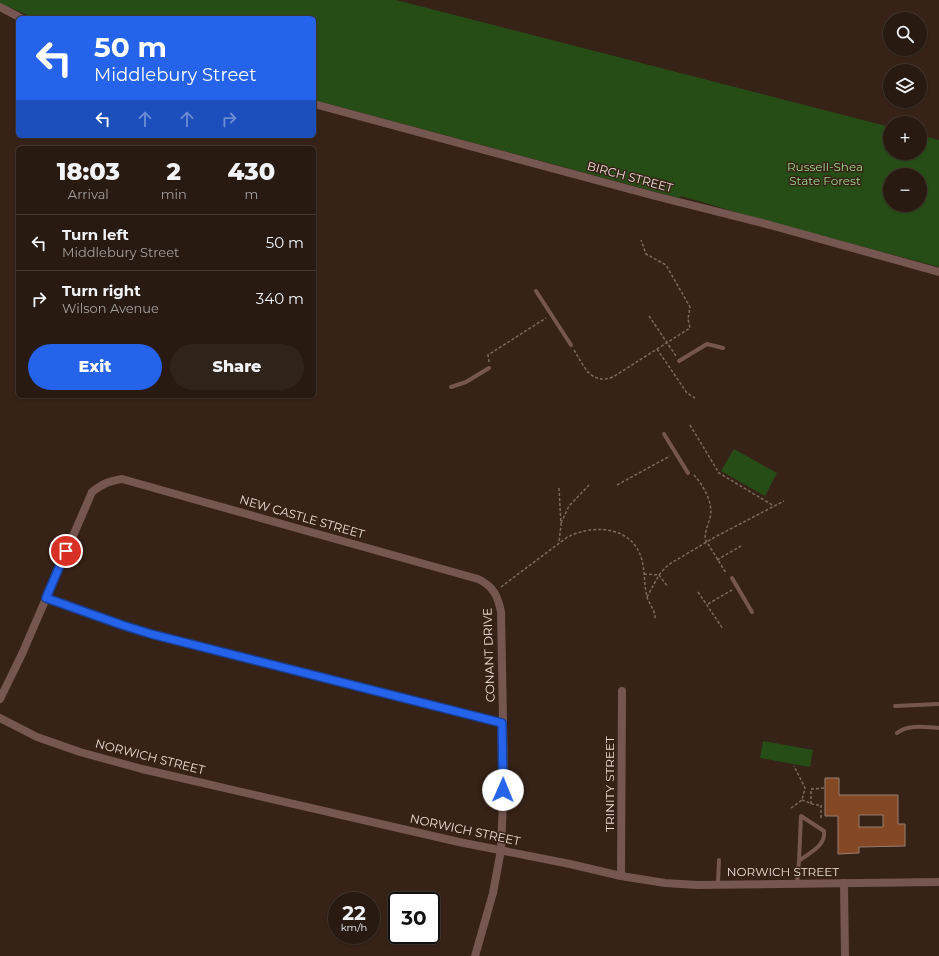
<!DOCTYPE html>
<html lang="en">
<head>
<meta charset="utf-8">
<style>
  body { margin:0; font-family:Montserrat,sans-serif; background:#30231a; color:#f1f3f6; height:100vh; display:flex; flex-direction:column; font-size:15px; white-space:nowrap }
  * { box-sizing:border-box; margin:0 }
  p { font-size:13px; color:#a5a19f }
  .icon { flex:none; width:22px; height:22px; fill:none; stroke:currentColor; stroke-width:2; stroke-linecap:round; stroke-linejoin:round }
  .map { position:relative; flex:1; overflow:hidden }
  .panel { position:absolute; left:16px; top:146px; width:300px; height:252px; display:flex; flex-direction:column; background:#281a11; border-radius:6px; box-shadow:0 1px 3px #0004,0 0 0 1px #443831 }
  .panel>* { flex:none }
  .banner { position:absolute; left:16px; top:16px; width:300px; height:122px; border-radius:6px; box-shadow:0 1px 3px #0004,0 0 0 1px #443831; background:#2563eb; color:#fff; overflow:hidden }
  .tools { position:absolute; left:883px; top:12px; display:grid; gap:8px }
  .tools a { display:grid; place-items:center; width:44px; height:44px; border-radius:50%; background:#281a11; box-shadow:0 1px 3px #0004,0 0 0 1px #443831; font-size:20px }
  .speed { position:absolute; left:328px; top:892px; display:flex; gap:8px; font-size:20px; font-weight:700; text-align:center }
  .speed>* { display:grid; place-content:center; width:52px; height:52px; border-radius:50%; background:#281a11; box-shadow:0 1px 3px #0004,0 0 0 1px #443831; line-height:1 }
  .speed small { font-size:10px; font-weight:400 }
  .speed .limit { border:2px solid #111; border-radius:6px; background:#fff; color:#111 }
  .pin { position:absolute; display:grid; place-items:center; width:34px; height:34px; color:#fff; margin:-17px; border:2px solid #fff; border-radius:50%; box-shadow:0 1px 4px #0007 }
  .me { position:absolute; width:44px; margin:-22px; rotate:1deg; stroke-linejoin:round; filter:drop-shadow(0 0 3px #0008) }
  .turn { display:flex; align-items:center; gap:14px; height:84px; padding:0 12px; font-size:18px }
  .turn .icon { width:52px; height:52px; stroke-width:2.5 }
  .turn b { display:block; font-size:28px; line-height:34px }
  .lanes { display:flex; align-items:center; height:38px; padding:0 12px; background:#0003; justify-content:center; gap:20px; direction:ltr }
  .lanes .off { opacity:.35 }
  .eta { display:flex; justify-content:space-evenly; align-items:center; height:68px; text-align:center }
  .eta b { font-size:24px; font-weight:800; line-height:28px }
  .primary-button { display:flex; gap:8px; margin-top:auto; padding:8px 12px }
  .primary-button a { flex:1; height:46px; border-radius:24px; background:#2563eb; color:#fff; font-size:16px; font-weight:800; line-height:46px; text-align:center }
  .primary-button a+a { background:#30231a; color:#f1f3f6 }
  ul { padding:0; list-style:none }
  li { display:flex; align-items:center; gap:12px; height:56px; padding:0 12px; border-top:1px solid #443831 }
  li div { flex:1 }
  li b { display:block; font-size:15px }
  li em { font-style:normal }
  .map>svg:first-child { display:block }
  .green { fill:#274d17; fill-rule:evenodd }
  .building { fill:#844825; stroke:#967e71; fill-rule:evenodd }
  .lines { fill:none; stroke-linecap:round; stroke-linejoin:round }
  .path { stroke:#7c6a61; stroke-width:1.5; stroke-dasharray:3 2; stroke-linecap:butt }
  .lane { stroke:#755650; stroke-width:4 }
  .street { stroke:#755650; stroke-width:8 }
  .route-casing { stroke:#184099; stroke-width:10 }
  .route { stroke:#2563eb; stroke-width:7 }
  .labels { text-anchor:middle; stroke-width:3; stroke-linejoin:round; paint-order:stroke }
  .park-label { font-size:12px; fill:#9dd888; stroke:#362217 }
  .street-label { font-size:12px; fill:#ebddd6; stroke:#362217 }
</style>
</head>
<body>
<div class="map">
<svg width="939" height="956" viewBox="0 0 939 956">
  <rect width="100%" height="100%" fill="#362217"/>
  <g class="green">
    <path d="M0 0H396L890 127V153H920V135L939 140V267L767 221 681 196 679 198 314 100V18H34L0 3ZM890 175H920V205H890Z"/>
    <path d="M734 449 777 473 765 496 721 471Z"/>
    <path d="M763 741 813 750 810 767 760 758Z"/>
  </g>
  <path class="building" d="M825 778H839V795H898V824H905V846L859 847V853L838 854V816H825ZM859 815H883V827H859Z"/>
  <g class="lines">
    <g class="path">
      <path d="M649 316 676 356"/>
      <path d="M657 349 687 393 695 398"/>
      <path d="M574 350C584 366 590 385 613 377L690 328 688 319 690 307 666 265 646 254 641 240"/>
      <path d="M489 362 488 355 546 318"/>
      <path d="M690 425 719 473 774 506"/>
      <path d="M694 475C703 485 714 503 710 518 708 525 705 531 705 539L726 573"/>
      <path d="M617 485 670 456"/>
      <path d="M559 488 561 525 559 542"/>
      <path d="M561 523 569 506 589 485"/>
      <path d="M717 560 741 546"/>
      <path d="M644 574 659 575 668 587"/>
      <path d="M501 587 566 538C593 523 633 526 642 560 645 572 644 585 647 597 649 604 656 611 655 619"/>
      <path d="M698 592 723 629"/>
      <path d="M647 597 659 575 668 565 715 537 784 501"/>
      <path d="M708 604 732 590"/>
      <path d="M802 800 815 805H821V820"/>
      <path d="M811 804V789L825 788"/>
      <path d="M791 808 802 800 805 788 794 766"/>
    </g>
    <g class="lane">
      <path d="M536 291 571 345"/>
      <path d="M679 361 707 344 723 348"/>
      <path d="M451 387 466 382 489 368"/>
      <path d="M664 434 688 473"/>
      <path d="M732 578 752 612"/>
      <path d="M895 706 939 704"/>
      <path d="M897 733C908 724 925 727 939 728"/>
      <path d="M797 883 799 861C810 852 826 846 824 831L801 816 799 861"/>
      <path d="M718 884 719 860"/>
    </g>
    <g class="street">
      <path d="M0 7 21 18"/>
      <path d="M314 104 655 196 770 225 939 272"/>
      <path d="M46 598 122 625 151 634 503 723"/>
      <path d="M0 699 22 654 92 492C102 484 109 481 122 479L478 579C493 586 498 596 501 612L504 775 501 850 493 893 475 956"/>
      <path d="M0 718 37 737 80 752 142 769 459 842 570 864 621 876 665 883 697 885 939 882"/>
      <path d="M621 876 622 691"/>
      <path d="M844 883 845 956"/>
    </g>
  </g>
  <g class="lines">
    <g class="route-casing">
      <path id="route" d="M66 551 46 598 122 625 151 634 502 723 503 790"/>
    </g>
    <use href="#route" class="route"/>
  </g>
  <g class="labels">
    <g class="park-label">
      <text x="825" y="171">Russell-Shea<tspan x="825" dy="14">State Forest</tspan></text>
    </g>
    <g class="street-label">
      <text transform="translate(630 177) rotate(15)" y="4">BIRCH STREET</text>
      <text transform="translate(302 517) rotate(16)" y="4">NEW CASTLE STREET</text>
      <text transform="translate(489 655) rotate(-92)" y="4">CONANT DRIVE</text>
      <text transform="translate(150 757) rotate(14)" y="4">NORWICH STREET</text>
      <text transform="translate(610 784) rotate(-90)" y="4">TRINITY STREET</text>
      <text transform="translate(465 830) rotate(12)" y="4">NORWICH STREET</text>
      <text x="783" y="876">NORWICH STREET</text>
    </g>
  </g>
</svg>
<div class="tools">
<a><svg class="icon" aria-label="search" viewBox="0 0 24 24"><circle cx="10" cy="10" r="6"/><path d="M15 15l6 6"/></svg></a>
<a><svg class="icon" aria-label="layers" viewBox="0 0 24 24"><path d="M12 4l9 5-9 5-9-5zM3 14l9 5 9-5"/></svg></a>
<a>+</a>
<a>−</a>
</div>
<div class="speed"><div>22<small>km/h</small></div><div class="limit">30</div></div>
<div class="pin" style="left:66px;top:551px;background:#d93025"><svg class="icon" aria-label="arrive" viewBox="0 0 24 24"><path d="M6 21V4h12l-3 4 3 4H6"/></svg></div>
<svg class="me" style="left:503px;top:790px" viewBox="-20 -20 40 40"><circle r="19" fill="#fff"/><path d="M0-13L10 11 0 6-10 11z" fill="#2563eb"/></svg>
<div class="banner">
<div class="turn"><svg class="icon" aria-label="left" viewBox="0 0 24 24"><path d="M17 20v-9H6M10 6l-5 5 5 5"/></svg><div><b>50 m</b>Middlebury Street</div></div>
<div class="lanes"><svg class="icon" aria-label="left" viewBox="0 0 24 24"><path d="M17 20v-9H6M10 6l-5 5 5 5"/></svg><svg class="icon off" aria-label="ahead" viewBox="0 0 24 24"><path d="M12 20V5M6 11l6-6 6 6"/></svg><svg class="icon off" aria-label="ahead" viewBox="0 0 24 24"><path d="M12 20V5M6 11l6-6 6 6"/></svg><svg class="icon off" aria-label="right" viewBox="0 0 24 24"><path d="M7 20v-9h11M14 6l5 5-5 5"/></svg></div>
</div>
<section class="panel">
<div class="eta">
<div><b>18:03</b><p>Arrival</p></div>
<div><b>2</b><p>min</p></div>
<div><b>430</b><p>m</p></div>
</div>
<ul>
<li><svg class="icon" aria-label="left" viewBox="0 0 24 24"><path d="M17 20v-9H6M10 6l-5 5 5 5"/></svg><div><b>Turn left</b><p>Middlebury Street</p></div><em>50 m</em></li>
<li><svg class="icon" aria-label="right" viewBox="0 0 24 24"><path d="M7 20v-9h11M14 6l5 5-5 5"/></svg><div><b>Turn right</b><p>Wilson Avenue</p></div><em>340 m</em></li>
</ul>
<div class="primary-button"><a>Exit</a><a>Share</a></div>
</section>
</div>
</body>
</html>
